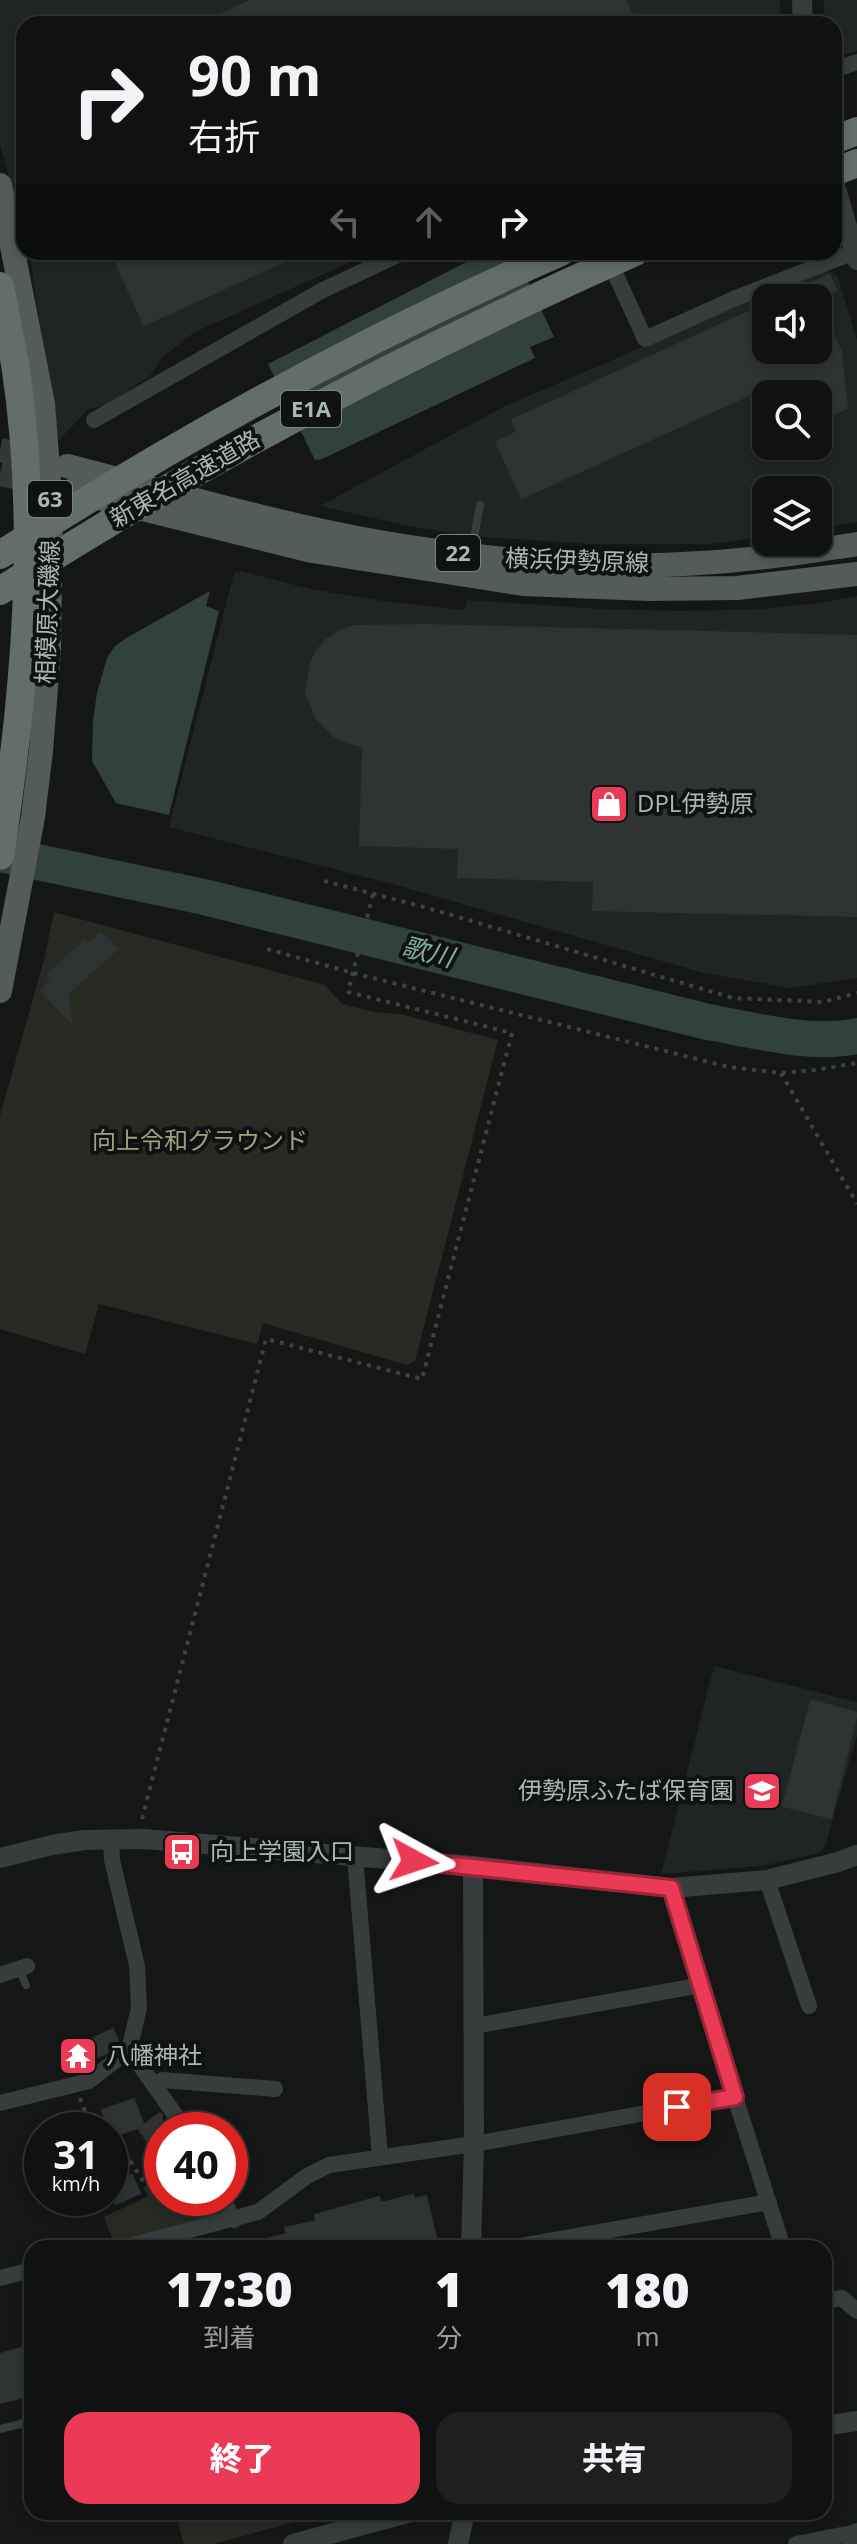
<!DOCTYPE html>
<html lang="ja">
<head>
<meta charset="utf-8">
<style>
  body { margin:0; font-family:"Open Sans","Noto Sans JP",sans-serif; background:#1e1f1f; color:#f1f3f6; height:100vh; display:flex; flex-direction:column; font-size:30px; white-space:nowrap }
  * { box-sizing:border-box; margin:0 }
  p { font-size:26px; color:#9c9d9f }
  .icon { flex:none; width:44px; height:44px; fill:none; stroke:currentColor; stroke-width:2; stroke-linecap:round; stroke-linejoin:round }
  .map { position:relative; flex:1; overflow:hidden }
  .sheet { position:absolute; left:24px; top:2240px; width:808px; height:280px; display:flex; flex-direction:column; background:#101111; border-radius:24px; box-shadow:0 4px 12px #0003,0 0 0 2px #303131 }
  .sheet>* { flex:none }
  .top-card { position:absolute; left:16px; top:16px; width:826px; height:244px; border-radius:24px; box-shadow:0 4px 12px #0003,0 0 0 2px #303131; background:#101111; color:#f1f3f6; overflow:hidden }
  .buttons { position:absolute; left:752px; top:284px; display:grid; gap:16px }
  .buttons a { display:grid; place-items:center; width:80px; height:80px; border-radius:16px; background:#101111; box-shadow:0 4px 12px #0003,0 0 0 2px #303131; font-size:40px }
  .speed { position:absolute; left:24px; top:2112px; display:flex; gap:16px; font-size:40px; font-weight:700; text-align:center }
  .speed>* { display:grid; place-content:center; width:104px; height:104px; border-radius:50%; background:#101111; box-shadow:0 4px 12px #0003,0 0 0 2px #303131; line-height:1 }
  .speed small { font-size:20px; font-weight:400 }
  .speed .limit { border:12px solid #d22; background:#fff; color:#111 }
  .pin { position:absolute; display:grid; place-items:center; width:68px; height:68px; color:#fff; margin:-34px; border-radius:16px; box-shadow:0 4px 12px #0006 }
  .me { position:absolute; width:88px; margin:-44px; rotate:95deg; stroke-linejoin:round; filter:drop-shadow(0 0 6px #0008) }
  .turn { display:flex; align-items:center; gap:28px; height:168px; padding:0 40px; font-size:36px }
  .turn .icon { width:104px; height:104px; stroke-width:2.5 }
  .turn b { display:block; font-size:56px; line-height:68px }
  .lanes { display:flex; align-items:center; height:76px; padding:0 40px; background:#0003; justify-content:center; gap:40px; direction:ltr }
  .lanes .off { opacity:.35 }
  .eta { display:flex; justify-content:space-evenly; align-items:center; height:136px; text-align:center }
  .eta b { font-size:48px; font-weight:800; line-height:56px }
  .action { display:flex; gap:16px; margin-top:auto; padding:16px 40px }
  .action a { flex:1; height:92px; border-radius:24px; background:#eb3a55; color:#fff; font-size:32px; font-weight:800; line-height:92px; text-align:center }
  .action a+a { background:#1e1f1f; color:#f1f3f6 }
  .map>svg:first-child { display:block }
  .built { fill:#212424; fill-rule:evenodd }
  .green { fill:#272a22 }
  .water { fill:#31423b }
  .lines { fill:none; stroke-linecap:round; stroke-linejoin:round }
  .river { stroke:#31423b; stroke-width:36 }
  .building { fill:#303333; stroke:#2f3233; stroke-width:2 }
  .primary-tunnel { stroke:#323737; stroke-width:24; stroke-dasharray:24 12; stroke-linecap:butt }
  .path { stroke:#3d4342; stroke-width:4; stroke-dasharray:4 6; stroke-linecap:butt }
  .service { stroke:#373c3c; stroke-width:8 }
  .minor { stroke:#373c3c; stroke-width:16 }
  .tertiary { stroke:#373c3c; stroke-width:20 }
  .primary { stroke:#535b5b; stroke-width:24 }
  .motorway { stroke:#636d6c; stroke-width:28 }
  .motorway-bridge { stroke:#636d6c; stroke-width:28 }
  .route-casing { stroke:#992637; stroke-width:20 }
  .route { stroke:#eb3a55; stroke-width:14 }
  .labels { text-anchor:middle; stroke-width:8; stroke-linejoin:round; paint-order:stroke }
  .shield { fill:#101212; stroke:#7a8684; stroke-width:2 }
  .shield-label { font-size:22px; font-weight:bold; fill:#a8b7b5 }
  .street-label { font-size:24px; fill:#a8b7b5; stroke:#101212 }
  .poi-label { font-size:24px; fill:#a8b7b5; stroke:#101212; text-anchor:start }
  .park-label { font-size:24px; fill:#99a180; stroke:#101212 }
  .water-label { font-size:26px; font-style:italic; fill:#80b0a0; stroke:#101212 }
</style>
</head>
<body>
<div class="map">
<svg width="857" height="2544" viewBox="0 0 857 2544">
  <rect width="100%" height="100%" fill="#151717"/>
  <g class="built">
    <path d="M0 0H780L781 24H24V235L0 143Z"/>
    <path d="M824 0H857V51L834 58V24H825Z"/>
    <path d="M29 252H372L193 333 161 359 150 376 108 404 89 409 58 441Z"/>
    <path d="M828 270 837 275 857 340V522L818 528V490H766V536L712 544H591L469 536 404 525 320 506 503 407 738 306ZM766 298H818V350H766ZM766 394H818V446H766Z"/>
    <path d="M241 571 310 589 383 601 465 610 467 600 599 609 682 611 759 609 821 603 857 596V978L790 988 704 973 389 883 169 827 234 573Z"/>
    <path d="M714 1666 857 1702V1735L825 1846 819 1853 762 1866 661 1874Z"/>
  </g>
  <g class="green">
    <path d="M54 912 325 985 342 1004 374 1012 400 1014 498 1040 415 1361 407 1365 263 1323 257 1344 99 1304 85 1354 0 1329V1116L44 960Z"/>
    <path d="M162 2176V2198H212L221 2215 114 2243 104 2217 148 2196 143 2187Z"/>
    <path d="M175 2512H292L294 2522 213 2544H184Z"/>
  </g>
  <g class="water">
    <path d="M486 252H514L554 337 530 347 535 358 322 459 315 460 268 364Z"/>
    <path d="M210 591 206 606 219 611 169 815 116 803 92 761 93 720 97 693 107 658 115 646 128 637Z"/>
  </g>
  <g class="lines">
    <path class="river" d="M0 854 204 897 708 1022C756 1030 809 1046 857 1036"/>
  </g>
  <g class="building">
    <path d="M252 0H625L636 24H200Z"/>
    <path d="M111 252H305L144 325Z"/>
    <path d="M829 275 836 290 819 298H779Z"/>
    <path d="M818 301 841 351 847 408 818 421V394H775L771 385 522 498 496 442 517 432 512 420 766 304V350H818Z"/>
    <path d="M427 625 857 636V916L593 910 594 881 458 877 459 848 360 845 363 746 346 742 334 736 317 719 306 694 310 667 315 653 325 641 338 632 354 626Z"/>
    <path d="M101 933 117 949 66 995 69 999 71 1022 41 991 51 980 47 976 85 940 89 944Z"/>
    <path d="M811 1700 857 1713 831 1818 783 1806Z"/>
    <path d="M113 2029 119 2044 107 2053 93 2059 85 2042Z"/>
    <path d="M134 2099 144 2126 111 2137 102 2110Z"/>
    <path d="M160 2113 162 2115V2163L139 2129Z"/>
    <path d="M132 2175 140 2193 116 2204 110 2185Z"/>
    <path d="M413 2195 414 2199 426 2196 437 2241 430 2242 432 2248H255L254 2242 287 2234 285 2228 316 2221 315 2215 379 2197 381 2203Z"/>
    <path d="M32 2345V2395L0 2403V2354Z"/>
  </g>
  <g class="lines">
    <g class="primary-tunnel">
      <path d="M0 450 40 459"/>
      <path d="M0 474 44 484"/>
    </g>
    <g class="path">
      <path d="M324 881 424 907 733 998 823 1002 857 993"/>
      <path d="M267 949 353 973 729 1067 781 1073 815 1070 857 1063"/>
      <path d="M781 1073 857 1204"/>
      <path d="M142 1819 266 1339 422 1379 512 1033 348 992 373 894"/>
      <path d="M80 2098 92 2130"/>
      <path d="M110 2159 131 2162 145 2184"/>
    </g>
    <g class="service">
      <path d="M471 554 480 505"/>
      <path d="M19 1969 26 1985"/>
      <path d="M0 2429 32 2421"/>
    </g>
    <g class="minor">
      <path d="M834 70 857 62"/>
      <path d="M608 258 645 339 736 298 857 251"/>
      <path d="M94 420 323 290 404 252"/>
      <path d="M355 1856 380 2157"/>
      <path d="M767 1880 809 2006"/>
      <path d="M671 1888 735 2097"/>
      <path d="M0 1975 27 1966"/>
      <path d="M474 2026 702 1985"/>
      <path d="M129 2050 186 2130"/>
      <path d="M155 2085 162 2080 275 2089"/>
      <path d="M0 2103 89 2081 129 2050 139 2008 137 1966 112 1860 111 1839"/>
      <path d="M222 2198 234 2220"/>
      <path d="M121 2248 258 2212 307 2176 329 2165 474 2144 735 2097 783 2248"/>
      <path d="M508 2248 769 2202"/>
      <path d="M0 2278 32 2270"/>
      <path d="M824 2301 842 2298 857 2311"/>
      <path d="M796 2544 857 2532"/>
    </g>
    <g class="tertiary">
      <path d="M802 0 803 24"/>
      <path d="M834 182 857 260"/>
      <path d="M0 1858 52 1845 84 1840 144 1839 473 1866 671 1888 767 1880 838 1862 857 1855"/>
      <path d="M471 2248 474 2144 473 1866"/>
      <path d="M824 2426 857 2421"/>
      <path d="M293 2544 411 2512"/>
      <path d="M458 2544 465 2512"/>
      <path d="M852 2544 857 2533"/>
    </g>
    <g class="primary">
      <path d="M0 185 43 404 51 506 49 649 41 751 33 817 0 991"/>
      <path d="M67 466C182 495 298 531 416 548 509 562 606 570 700 563 753 560 805 552 857 544"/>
      <path d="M70 491 312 551 523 584 648 589 737 588 857 574"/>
    </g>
    <g class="motorway">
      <path d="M834 140 857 131"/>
      <path d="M834 172 857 163"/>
      <path d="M0 286C5 312 10 338 15 364 40 526 25 695 0 856"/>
    </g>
    <g class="motorway-bridge">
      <path d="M0 555C178 440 367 337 561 252"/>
      <path d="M0 591C202 460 416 350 635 252"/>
    </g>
  </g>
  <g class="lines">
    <g class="route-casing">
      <path id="route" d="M414 1861 671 1888 735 2097 677 2107"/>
    </g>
    <use href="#route" class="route"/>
  </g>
  <defs>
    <g id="shop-square" transform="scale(2)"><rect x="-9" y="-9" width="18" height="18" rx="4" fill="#eb3a55" stroke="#101212"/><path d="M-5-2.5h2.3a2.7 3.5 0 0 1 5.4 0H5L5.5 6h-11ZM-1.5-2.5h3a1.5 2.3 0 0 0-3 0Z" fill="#fff"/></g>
    <g id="school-square" transform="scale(2)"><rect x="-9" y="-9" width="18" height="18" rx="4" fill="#eb3a55" stroke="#101212"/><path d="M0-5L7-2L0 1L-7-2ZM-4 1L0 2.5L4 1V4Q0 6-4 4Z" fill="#fff"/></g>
    <g id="bus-square" transform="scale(2)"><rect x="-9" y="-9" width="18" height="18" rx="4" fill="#eb3a55" stroke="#101212"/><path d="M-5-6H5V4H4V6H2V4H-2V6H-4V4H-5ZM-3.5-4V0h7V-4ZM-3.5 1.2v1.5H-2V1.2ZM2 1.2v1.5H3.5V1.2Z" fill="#fff"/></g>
    <g id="temple-square" transform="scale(2)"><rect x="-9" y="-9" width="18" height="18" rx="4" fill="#eb3a55" stroke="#101212"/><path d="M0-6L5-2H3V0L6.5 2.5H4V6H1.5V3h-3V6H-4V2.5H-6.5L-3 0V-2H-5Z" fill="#fff"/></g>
  </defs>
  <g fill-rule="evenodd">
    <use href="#shop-square" x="609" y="804"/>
    <use href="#school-square" x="762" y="1791"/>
    <use href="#bus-square" x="182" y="1852"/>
    <use href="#temple-square" x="78" y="2056"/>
  </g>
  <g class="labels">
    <g class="shield">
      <rect x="281" y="391" width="60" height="36" rx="6"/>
      <rect x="28" y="481" width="44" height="36" rx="6"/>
      <rect x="436" y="535" width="44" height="36" rx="6"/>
    </g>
    <g class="shield-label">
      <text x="311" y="417">E1A</text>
      <text x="50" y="507">63</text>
      <text x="458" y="561">22</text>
    </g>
    <g class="street-label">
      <text transform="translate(185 479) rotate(-30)" y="8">新東名高速道路</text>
      <text transform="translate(577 561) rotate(2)" y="8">横浜伊勢原線</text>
      <text transform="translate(48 612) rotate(-88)" y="8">相模原大磯線</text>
    </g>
    <g class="poi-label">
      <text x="637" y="812">DPL伊勢原</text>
      <text x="734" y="1799" text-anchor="end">伊勢原ふたば保育園</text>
      <text x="210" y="1860">向上学園入口</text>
      <text x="106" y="2064">八幡神社</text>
    </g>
    <g class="park-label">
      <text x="200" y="1149">向上令和グラウンド</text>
    </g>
    <g class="water-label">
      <text transform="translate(428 952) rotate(14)" y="9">歌川</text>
    </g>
  </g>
</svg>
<div class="buttons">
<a><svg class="icon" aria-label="sound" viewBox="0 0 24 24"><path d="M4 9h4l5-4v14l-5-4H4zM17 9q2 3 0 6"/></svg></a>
<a><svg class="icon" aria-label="search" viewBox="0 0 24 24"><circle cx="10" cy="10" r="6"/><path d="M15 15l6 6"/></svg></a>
<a><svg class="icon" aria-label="layers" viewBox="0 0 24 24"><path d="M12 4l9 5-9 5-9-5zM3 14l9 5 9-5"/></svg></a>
</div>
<div class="speed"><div>31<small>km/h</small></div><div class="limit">40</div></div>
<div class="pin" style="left:677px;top:2107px;background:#d93025"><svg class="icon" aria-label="arrive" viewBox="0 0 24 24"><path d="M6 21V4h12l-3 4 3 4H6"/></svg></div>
<svg class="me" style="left:414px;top:1861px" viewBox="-20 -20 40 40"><path d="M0-17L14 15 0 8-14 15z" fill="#eb3a55" stroke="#fff" stroke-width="4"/></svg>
<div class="top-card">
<div class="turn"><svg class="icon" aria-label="right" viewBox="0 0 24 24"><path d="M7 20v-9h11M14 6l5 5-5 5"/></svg><div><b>90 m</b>右折</div></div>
<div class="lanes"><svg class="icon off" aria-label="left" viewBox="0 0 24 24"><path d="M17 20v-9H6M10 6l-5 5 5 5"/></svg><svg class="icon off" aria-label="ahead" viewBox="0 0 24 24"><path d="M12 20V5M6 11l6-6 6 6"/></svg><svg class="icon" aria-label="right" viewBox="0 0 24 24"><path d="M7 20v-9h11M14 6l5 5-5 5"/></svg></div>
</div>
<section class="sheet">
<div class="eta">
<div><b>17:30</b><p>到着</p></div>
<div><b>1</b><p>分</p></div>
<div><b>180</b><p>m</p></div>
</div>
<div class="action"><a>終了</a><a>共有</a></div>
</section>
</div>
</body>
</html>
